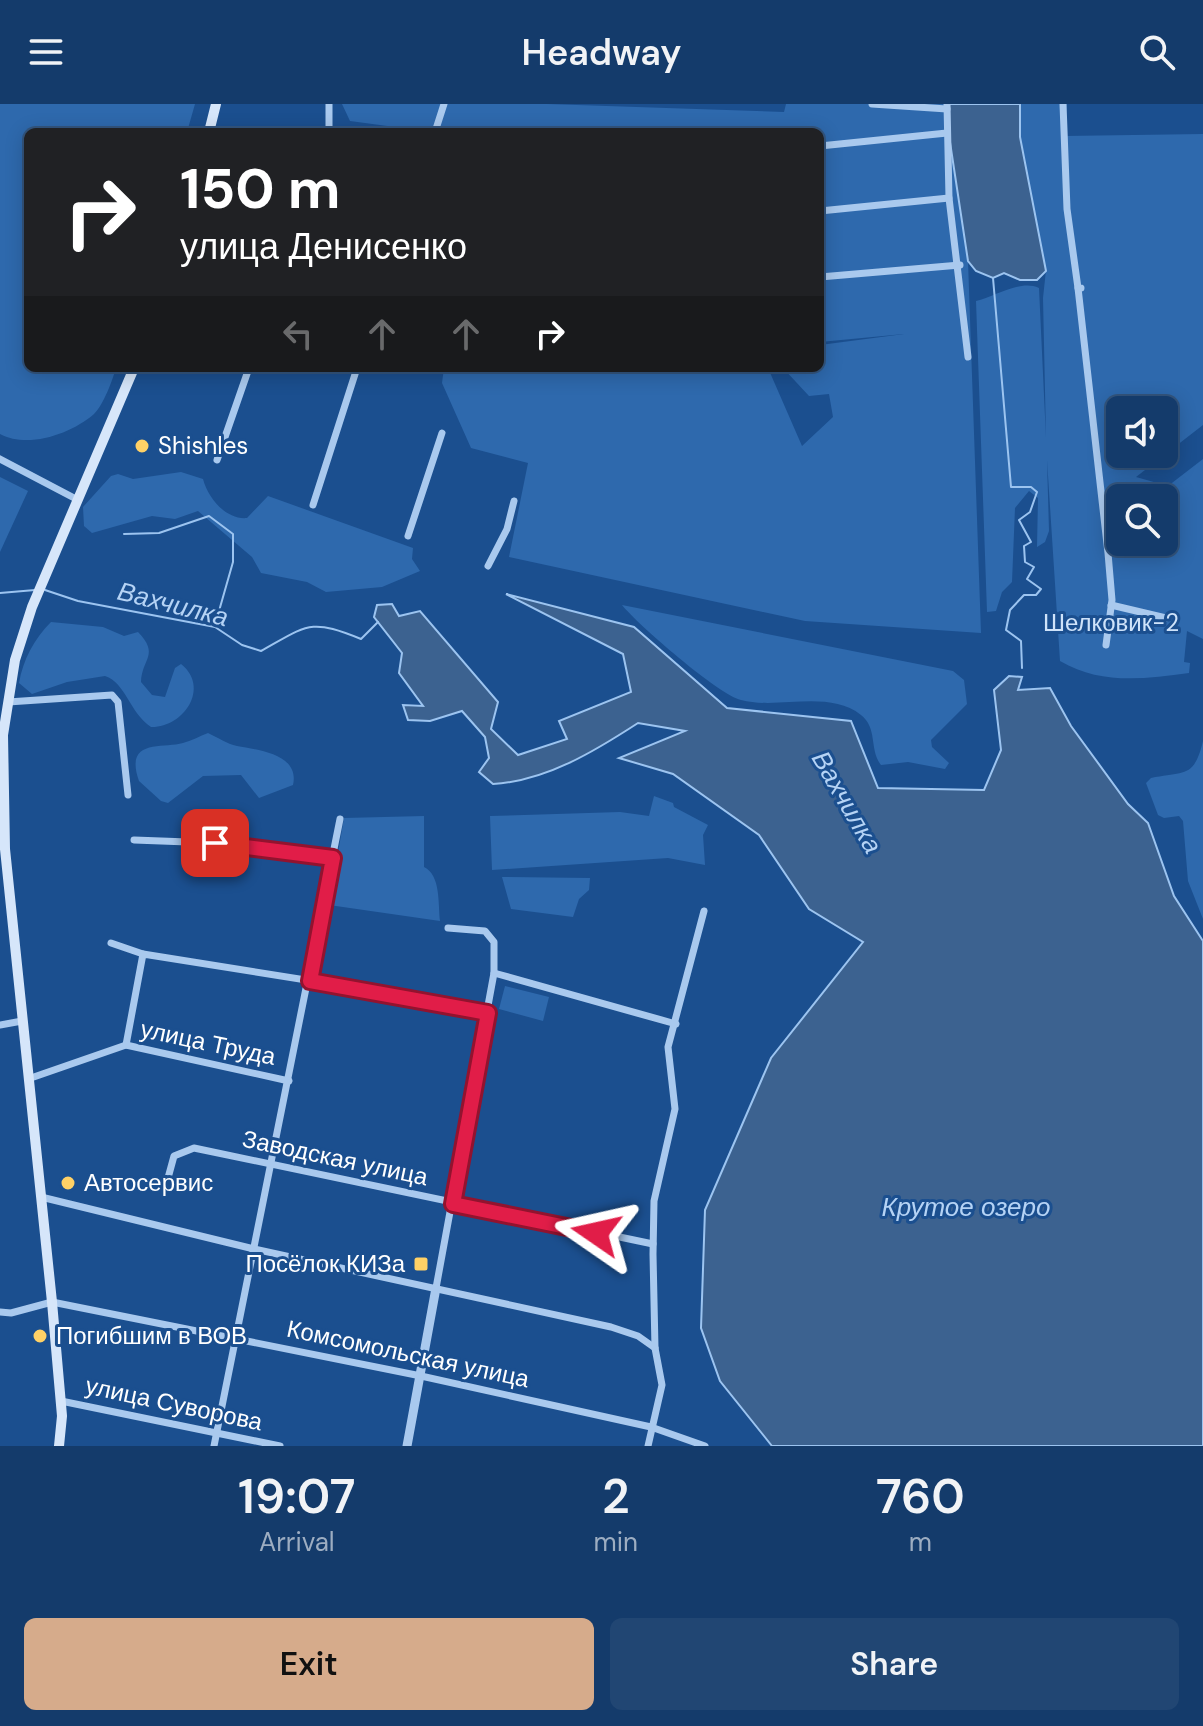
<!DOCTYPE html>
<html lang="en">
<head>
<meta charset="utf-8">
<style>
  body { margin:0; font-family:"DM Sans",sans-serif; background:#214673; color:#f1f3f6; height:100vh; display:flex; flex-direction:column; font-size:30px; white-space:nowrap }
  * { box-sizing:border-box; margin:0 }
  p { font-size:26px; color:#9dadc1 }
  .icon { flex:none; width:44px; height:44px; fill:none; stroke:currentColor; stroke-width:2; stroke-linecap:round; stroke-linejoin:round }
  .map { position:relative; height:1342px; overflow:hidden }
  .panel { display:flex; flex-direction:column; background:#143b6b; flex:1 }
  .panel>* { flex:none }
  .top-card { position:absolute; left:24px; top:24px; width:800px; height:244px; border-radius:12px; box-shadow:0 4px 20px #0003,0 0 0 2px #33557e; background:#202124; color:#fff; overflow:hidden }
  .buttons { position:absolute; left:1106px; top:292px; display:grid; gap:16px }
  .buttons a { display:grid; place-items:center; width:72px; height:72px; border-radius:12px; background:#143b6b; box-shadow:0 4px 20px #0003,0 0 0 2px #33557e; font-size:40px }
  .pin { position:absolute; display:grid; place-items:center; width:68px; height:68px; color:#fff; margin:-34px; border-radius:16px; box-shadow:0 4px 12px #0006 }
  .me { position:absolute; width:88px; margin:-44px; rotate:281deg; stroke-linejoin:round; filter:drop-shadow(0 0 6px #0008) }
  .turn { display:flex; align-items:center; gap:28px; height:168px; padding:0 24px; font-size:36px }
  .turn .icon { width:104px; height:104px; stroke-width:2.5 }
  .turn b { display:block; font-size:56px; line-height:68px }
  .lanes { display:flex; align-items:center; height:76px; padding:0 24px; background:#0003; justify-content:center; gap:40px; direction:ltr }
  .lanes .off { opacity:.35 }
  .eta { display:flex; justify-content:space-evenly; align-items:center; height:136px; text-align:center }
  .eta b { font-size:48px; font-weight:600; line-height:56px }
  .action { display:flex; gap:16px; margin-top:auto; padding:16px 24px }
  .action a { flex:1; height:92px; border-radius:12px; background:#d6ab8b; color:#111; font-size:32px; font-weight:600; line-height:92px; text-align:center }
  .action a+a { background:#214673; color:#f1f3f6 }
  header { display:flex; justify-content:space-between; align-items:center; height:104px; padding:0 24px; background:#143b6b; font-size:36px; font-weight:600 }
  .map>svg:first-child { display:block }
  .green { fill:#2e69ad; fill-rule:evenodd }
  .water { fill:#3c6290; stroke:#9cc4f0; stroke-width:2 }
  .lines { fill:none; stroke-linecap:round; stroke-linejoin:round }
  .stream { stroke:#9cc4f0; stroke-width:2 }
  .minor { stroke:#a9c9ee; stroke-width:7 }
  .tertiary { stroke:#a9c9ee; stroke-width:9 }
  .secondary { stroke:#d6e6fa; stroke-width:10 }
  .route-casing { stroke:#92132f; stroke-width:20 }
  .route { stroke:#e11d48; stroke-width:14 }
  .poi-dot { fill:#ffd166; stroke:#1b4f8f; stroke-width:3 }
  .labels { text-anchor:middle; stroke-width:6; stroke-linejoin:round; paint-order:stroke }
  .poi-label { font-size:24px; fill:#fff; stroke:#1b4f8f; text-anchor:start }
  .park-label { font-size:24px; fill:#cfe3fa; stroke:#1b4f8f }
  .street-label { font-size:24px; fill:#fff; stroke:#1b4f8f }
  .water-label { font-size:26px; font-style:italic; fill:#b5d3f5; stroke:#1b4f8f }
</style>
</head>
<body>
<header><svg class="icon" aria-label="menu" viewBox="0 0 24 24"><path d="M4 6h16M4 12h16M4 18h16"/></svg>Headway<svg class="icon" aria-label="search" viewBox="0 0 24 24"><circle cx="10" cy="10" r="6"/><path d="M15 15l6 6"/></svg></header>
<div class="map">
<svg width="1203" height="1342" viewBox="0 0 1203 1342">
  <rect width="100%" height="100%" fill="#1b4f8f"/>
  <g class="green">
    <path d="M0 0H195L187 28H28V264H116C112 277 104 300 94 310 71 330 28 345 0 330Z"/>
    <path d="M342 0H547L784 8 786 0H949L948 25 968 157 981 529 805 517 509 453 528 359 471 344 442 279 444 264H768L802 342 833 313 829 290 809 292 783 264H820V241L904 230 820 238V28H432L350 17Z"/>
    <path d="M1020 0H1067L1064 32 1203 30V321L1136 373 1168 382 1203 355V535L1187 527 1184 558 1190 559 1189 569C1143 575 1101 581 1060 557L1047 356 1049 427 1045 438 1037 443 1038 394 1029 387 1015 404 1012 478 1002 488 996 507 987 508 976 197C995 193 1020 175 1039 184L1046 334 1043 194 1046 166 1020 33ZM1120 306H1164V350H1120ZM1120 394H1164V438H1120Z"/>
    <path d="M181 368 203 375C208 394 226 416 247 414L268 392 413 444 412 455 420 467 382 483 326 488 307 478 261 469 252 453 198 407 175 415 152 412 92 429 84 422 83 403 111 372 118 370 133 375Z"/>
    <path d="M0 373 28 387 0 448Z"/>
    <path d="M622 501 953 567 964 576 967 600 931 636 932 643 949 659 945 665 908 658 881 661C869 646 878 624 861 611 828 585 778 606 741 596 719 591 637 520 622 501Z"/>
    <path d="M51 518 103 523 124 532 138 528C160 551 142 554 141 578L152 591 165 593 175 564 181 560C211 584 183 624 151 623 129 608 126 579 105 572L67 578 32 590 19 579C23 556 34 535 51 518Z"/>
    <path d="M208 629C217 633 227 640 237 642 258 646 300 650 293 681L259 694 241 671 203 672 168 699 161 697 139 677C124 634 162 645 183 639 191 637 200 632 208 629Z"/>
    <path d="M1203 637V815L1188 777 1183 717 1179 712 1164 714 1158 711 1146 679 1151 674C1184 667 1194 675 1203 637Z"/>
    <path d="M654 692 673 699 674 703 708 721 703 731 705 761 668 754 492 766 490 712 620 708 649 712Z"/>
    <path d="M424 712V763C441 771 438 800 440 817L329 801 344 714Z"/>
    <path d="M502 773 590 774 589 786 579 795 573 813 511 805Z"/>
    <path d="M505 882 549 893 543 917 499 905Z"/>
  </g>
  <g class="water">
    <path d="M949 0H1020V33L1046 167 1037 176H1020L1004 169 993 174 976 167 968 157 948 25Z"/>
    <path d="M506 490 634 523 727 604 851 617 878 684 984 686 1001 646 994 586 1009 572 1022 573 1018 586 1050 584 1071 622 1128 700 1148 719 1174 792 1203 837V1342H772L720 1277 701 1224 705 1106 771 954 863 838 809 805 759 731 673 670 619 654 685 627 638 619C595 647 546 677 493 680L479 668 489 654 485 633 462 607 430 617 408 616 403 601 423 602 399 569 402 549 374 513 377 501 392 500 399 512 420 507 498 598 491 625 518 651 567 635 559 617 631 588 623 550Z"/>
  </g>
  <g class="lines">
    <g class="stream">
      <path d="M993 174 1011 383H1031L1037 388 1030 408 1019 416 1031 438 1024 442 1025 458 1034 463 1027 475 1041 485 1036 491H1024L1010 506 1006 526 1021 537 1022 564"/>
      <path d="M124 430 159 429 209 412 233 430V458L215 521"/>
      <path d="M45 486 78 497 215 523 242 541 261 547C308 521 309 514 361 535L378 518"/>
      <path d="M0 489 35 486"/>
    </g>
    <g class="minor">
      <path d="M329 0V28"/>
      <path d="M872 0 947 5"/>
      <path d="M947 0 949 94 968 253"/>
      <path d="M1063 0 1067 105 1078 184H1081"/>
      <path d="M435 28 444 0"/>
      <path d="M820 42 947 29"/>
      <path d="M820 107 949 94"/>
      <path d="M820 173 960 161"/>
      <path d="M1078 184 1108 449 1112 496 1106 541"/>
      <path d="M0 355 78 396"/>
      <path d="M217 356 249 264"/>
      <path d="M313 401 357 264"/>
      <path d="M408 432 442 329"/>
      <path d="M488 462 507 425 514 397"/>
      <path d="M1111 501 1166 514"/>
      <path d="M8 598 112 591 118 598 128 691"/>
      <path d="M134 736 215 739 333 754"/>
      <path d="M111 839 143 850"/>
      <path d="M494 869 676 920"/>
      <path d="M0 921 22 917"/>
      <path d="M126 941 143 850 413 893 488 909"/>
      <path d="M28 975 126 941 289 977"/>
      <path d="M168 1074 174 1052 194 1044 653 1140"/>
      <path d="M41 1093 254 1145 611 1223 638 1232 655 1244"/>
      <path d="M436 1184 494 869V838L485 827 448 824"/>
      <path d="M0 1208 11 1209 52 1198 421 1272 651 1323 705 1342"/>
      <path d="M61 1297 280 1342"/>
      <path d="M214 1342 340 715"/>
      <path d="M648 1342 662 1281 655 1244 653 1150 654 1097 675 1005 668 943 704 807"/>
    </g>
    <path class="tertiary" d="M407 1342 436 1184"/>
    <g class="secondary">
      <path d="M209 28 216 0"/>
      <path d="M59 1342 62 1312 52 1198 5 745 3 631 15 556 32 503 134 264"/>
    </g>
  </g>
  <g class="lines">
    <g class="route-casing">
      <path id="route" d="M215 739 333 754 310 877 488 909 453 1100 596 1129"/>
    </g>
    <use href="#route" class="route"/>
  </g>
  <g class="poi-dot">
    <circle cx="142" cy="342" r="8"/>
    <circle cx="68" cy="1079" r="8"/>
    <rect x="413" y="1152" width="16" height="16" rx="4"/>
    <circle cx="40" cy="1232" r="8"/>
  </g>
  <g class="labels">
    <g class="poi-label">
      <text x="158" y="350">Shishles</text>
      <text x="84" y="1087">Автосервис</text>
      <text x="405" y="1168" text-anchor="end">Посёлок КИЗа</text>
      <text x="56" y="1240">Погибшим в ВОВ</text>
    </g>
    <g class="park-label">
      <text x="1111" y="527">Шелковик-2</text>
    </g>
    <g class="street-label">
      <text transform="translate(208 939) rotate(12)" y="8">улица Труда</text>
      <text transform="translate(335 1054) rotate(12)" y="8">Заводская улица</text>
      <text transform="translate(408 1250) rotate(12)" y="8">Комсомольская улица</text>
      <text transform="translate(174 1300) rotate(12)" y="8">улица Суворова</text>
    </g>
    <g class="water-label">
      <text transform="translate(173 500) rotate(14)" y="9">Вахчилка</text>
      <text transform="translate(847 698) rotate(60)" y="9">Вахчилка</text>
      <text x="966" y="1112">Крутое озеро</text>
    </g>
  </g>
</svg>
<div class="buttons">
<a><svg class="icon" aria-label="sound" viewBox="0 0 24 24"><path d="M4 9h4l5-4v14l-5-4H4zM17 9q2 3 0 6"/></svg></a>
<a><svg class="icon" aria-label="search" viewBox="0 0 24 24"><circle cx="10" cy="10" r="6"/><path d="M15 15l6 6"/></svg></a>
</div>
<div class="pin" style="left:215px;top:739px;background:#d93025"><svg class="icon" aria-label="arrive" viewBox="0 0 24 24"><path d="M6 21V4h12l-3 4 3 4H6"/></svg></div>
<svg class="me" style="left:596px;top:1129px" viewBox="-20 -20 40 40"><path d="M0-17L14 15 0 8-14 15z" fill="#e11d48" stroke="#fff" stroke-width="4"/></svg>
<div class="top-card">
<div class="turn"><svg class="icon" aria-label="right" viewBox="0 0 24 24"><path d="M7 20v-9h11M14 6l5 5-5 5"/></svg><div><b>150 m</b>улица Денисенко</div></div>
<div class="lanes"><svg class="icon off" aria-label="left" viewBox="0 0 24 24"><path d="M17 20v-9H6M10 6l-5 5 5 5"/></svg><svg class="icon off" aria-label="ahead" viewBox="0 0 24 24"><path d="M12 20V5M6 11l6-6 6 6"/></svg><svg class="icon off" aria-label="ahead" viewBox="0 0 24 24"><path d="M12 20V5M6 11l6-6 6 6"/></svg><svg class="icon" aria-label="right" viewBox="0 0 24 24"><path d="M7 20v-9h11M14 6l5 5-5 5"/></svg></div>
</div>
</div>
<section class="panel">
<div class="eta">
<div><b>19:07</b><p>Arrival</p></div>
<div><b>2</b><p>min</p></div>
<div><b>760</b><p>m</p></div>
</div>
<div class="action"><a>Exit</a><a>Share</a></div>
</section>
</body>
</html>
